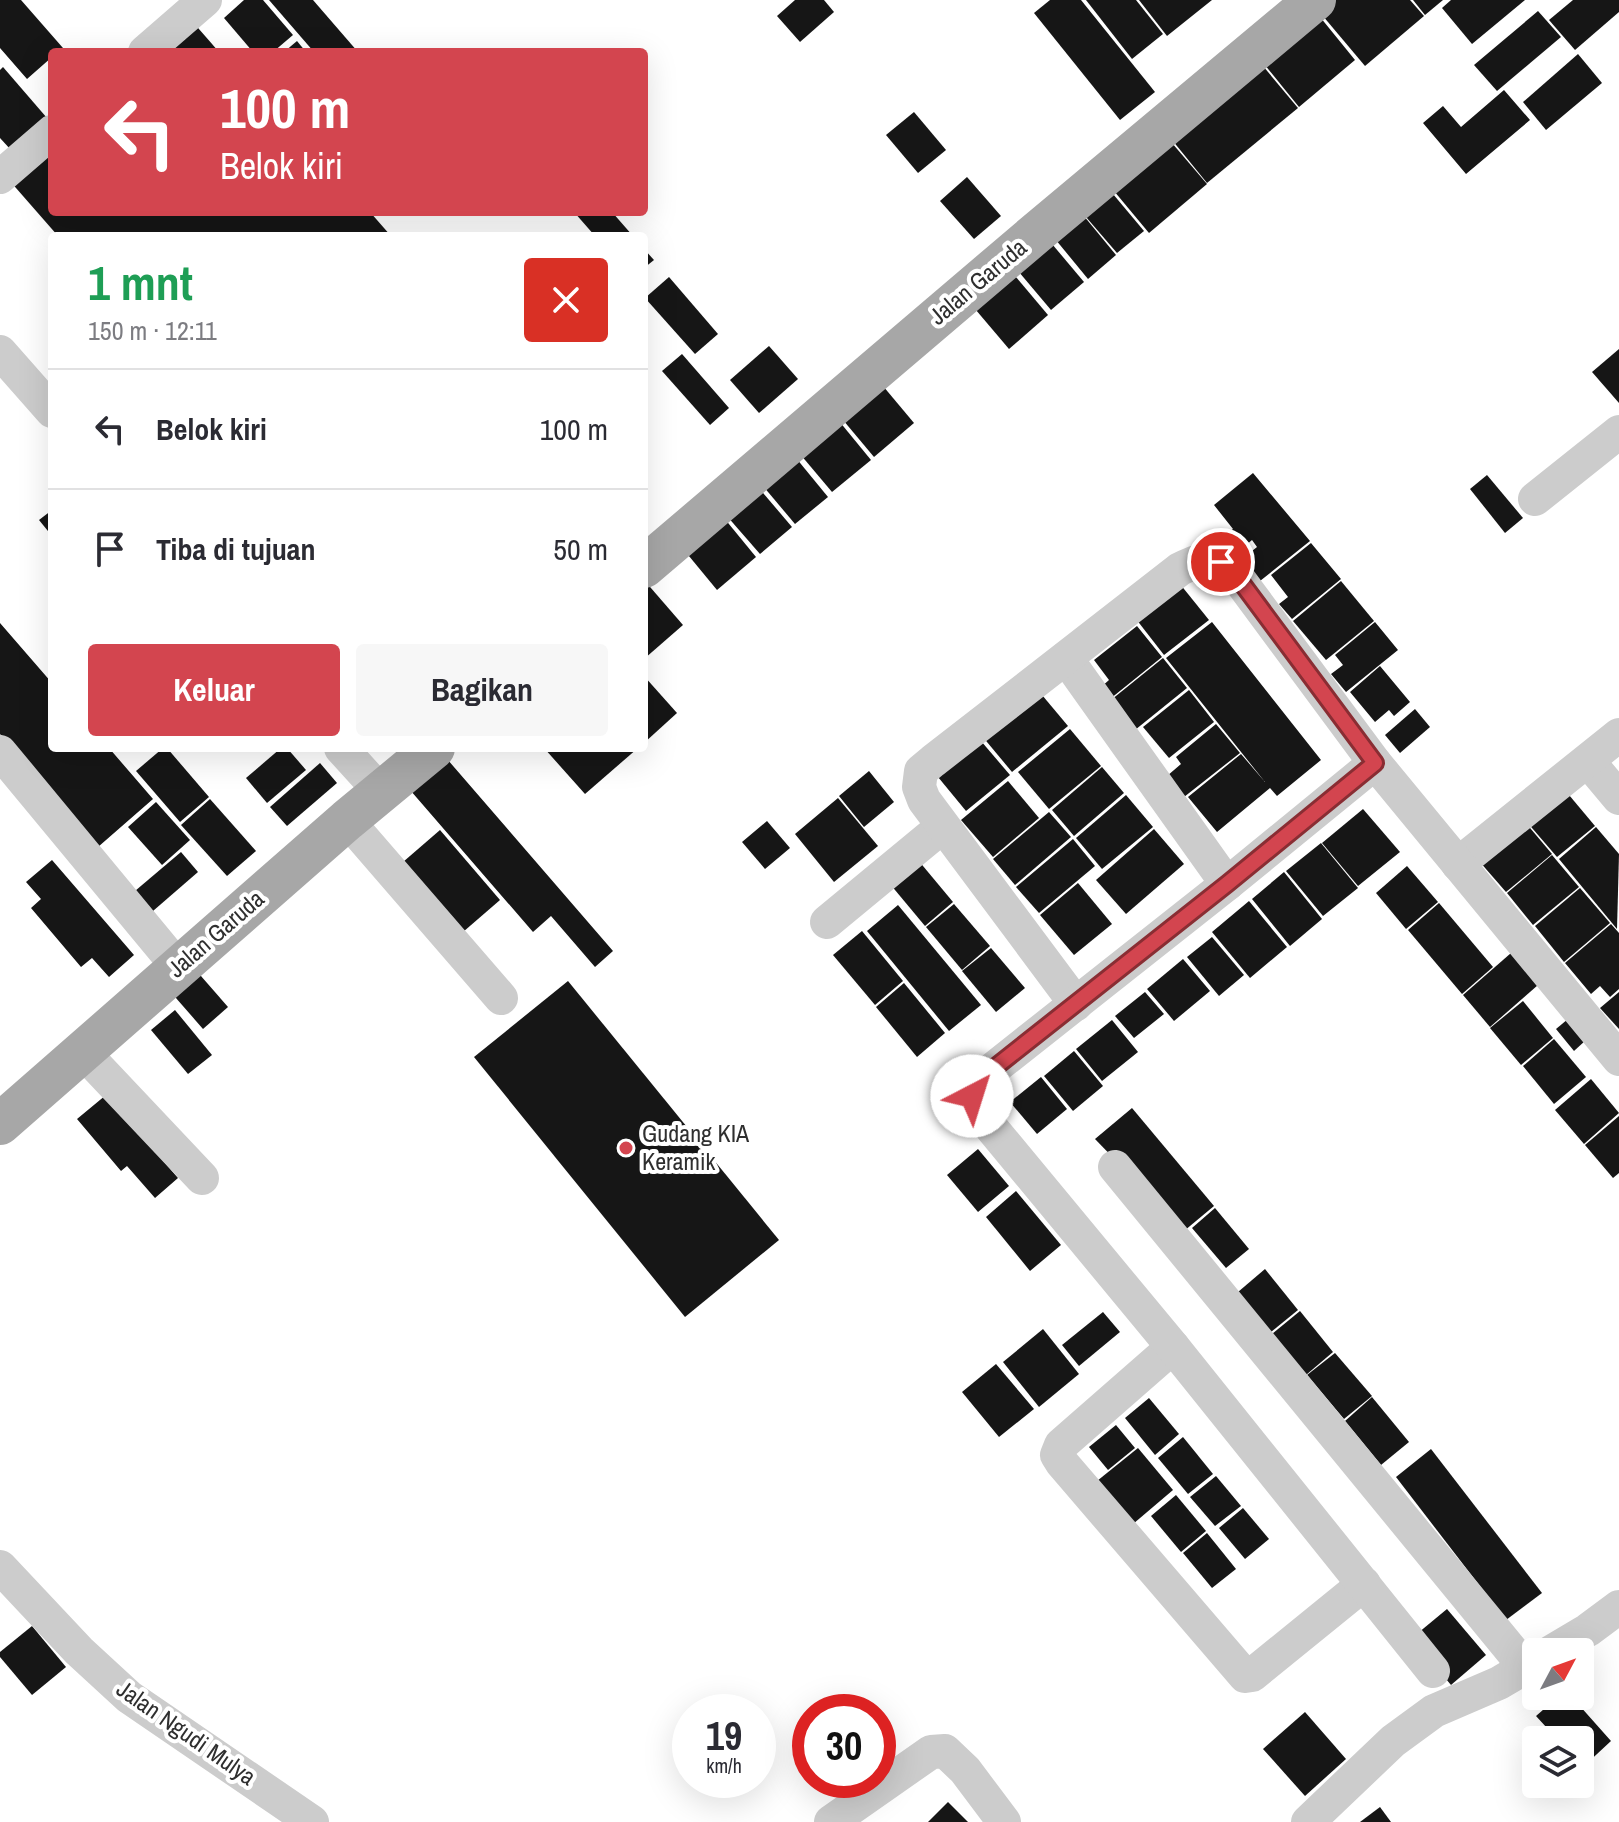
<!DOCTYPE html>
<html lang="id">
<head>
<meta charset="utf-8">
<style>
  body { margin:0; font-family:"Archivo Narrow",sans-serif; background:#f7f7f7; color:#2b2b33; height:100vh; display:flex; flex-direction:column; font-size:30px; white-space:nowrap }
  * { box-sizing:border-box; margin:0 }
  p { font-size:26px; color:#7c7c81 }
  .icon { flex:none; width:44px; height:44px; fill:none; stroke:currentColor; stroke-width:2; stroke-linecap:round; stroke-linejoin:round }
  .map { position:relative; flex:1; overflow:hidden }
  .sheet { position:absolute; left:48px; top:232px; width:600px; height:520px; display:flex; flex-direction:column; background:#fff; border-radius:8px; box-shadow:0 8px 32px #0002 }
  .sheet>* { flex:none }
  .banner { position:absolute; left:48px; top:48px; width:600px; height:168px; border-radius:8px; box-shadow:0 8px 32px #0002; background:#d3454f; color:#fff; overflow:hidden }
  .needle { width:52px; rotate:49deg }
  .buttons { position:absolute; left:1522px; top:1638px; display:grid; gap:16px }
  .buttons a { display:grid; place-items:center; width:72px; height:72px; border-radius:8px; background:#fff; box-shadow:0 8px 32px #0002; font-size:40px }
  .speed { position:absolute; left:672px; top:1694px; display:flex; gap:16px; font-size:40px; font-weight:700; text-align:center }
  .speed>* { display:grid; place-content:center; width:104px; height:104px; border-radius:50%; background:#fff; box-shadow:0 8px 32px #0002; line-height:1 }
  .speed small { font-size:20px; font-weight:400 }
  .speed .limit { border:12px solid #d22; background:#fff; color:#111 }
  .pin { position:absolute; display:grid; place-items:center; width:68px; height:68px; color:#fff; margin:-34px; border:4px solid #fff; border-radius:50%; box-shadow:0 2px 8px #0007 }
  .me { position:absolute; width:88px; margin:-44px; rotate:40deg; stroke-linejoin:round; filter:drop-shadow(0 0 6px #0008) }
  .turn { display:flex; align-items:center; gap:28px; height:168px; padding:0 40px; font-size:36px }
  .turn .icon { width:104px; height:104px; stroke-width:2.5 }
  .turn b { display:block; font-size:56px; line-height:68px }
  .round { display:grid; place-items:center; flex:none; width:84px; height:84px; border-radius:8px; background:#f7f7f7 }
  .overview { display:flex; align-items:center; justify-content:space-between; height:136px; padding:0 40px }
  h1 { font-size:48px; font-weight:700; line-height:60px; color:#1e9e55 }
  .action { display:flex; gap:16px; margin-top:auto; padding:16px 40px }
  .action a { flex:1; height:92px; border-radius:8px; background:#d3454f; color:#fff; font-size:32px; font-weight:700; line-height:92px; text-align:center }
  .action a+a { background:#f7f7f7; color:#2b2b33 }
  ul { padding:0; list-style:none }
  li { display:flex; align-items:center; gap:24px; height:120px; padding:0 40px; border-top:2px solid #e1e1e2 }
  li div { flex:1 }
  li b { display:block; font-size:30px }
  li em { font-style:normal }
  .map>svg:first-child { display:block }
  .building { fill:#161616 }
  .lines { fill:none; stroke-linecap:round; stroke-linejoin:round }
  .minor { stroke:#ccc; stroke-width:34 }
  .major { stroke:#a7a7a7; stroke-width:42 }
  .route-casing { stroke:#892d33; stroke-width:20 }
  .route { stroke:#d3454f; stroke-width:14 }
  .poi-dot { fill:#d3454f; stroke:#fff; stroke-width:3 }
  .labels { text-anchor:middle; stroke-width:8; stroke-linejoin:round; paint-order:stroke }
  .street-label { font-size:24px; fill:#2f2f2f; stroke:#fff }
  .poi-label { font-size:24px; fill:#2f2f2f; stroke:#fff; text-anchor:start }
</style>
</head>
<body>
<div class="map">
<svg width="1619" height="1822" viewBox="0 0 1619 1822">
  <rect width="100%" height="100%" fill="#fff"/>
  <g class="building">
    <path d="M0 0H21L63 48 58 52H52V57L27 79 0 48Z"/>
    <path d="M244 0H263L293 35 273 52H253L224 18Z"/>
    <path d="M269 0H313L358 52H314Z"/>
    <path d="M795 0H824L834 12 800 42 777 16Z"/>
    <path d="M1050 0H1081L1155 92 1120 120 1034 13Z"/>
    <path d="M1086 0H1136L1163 34 1132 59Z"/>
    <path d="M1139 0H1212L1167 36Z"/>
    <path d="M1327 0H1410L1424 16 1365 66 1317 9Z"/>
    <path d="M1413 0H1443L1425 15Z"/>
    <path d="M1451 0H1525L1472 44 1442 8Z"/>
    <path d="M1573 0H1619V12L1575 50 1549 20Z"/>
    <path d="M1538 11 1561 37 1497 91 1474 65Z"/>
    <path d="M1316 12 1355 60 1299 107 1260 59Z"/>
    <path d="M192 21 219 52H156Z"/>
    <path d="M297 41 306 52H284Z"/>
    <path d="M1578 54 1602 83 1546 130 1523 102Z"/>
    <path d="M1258 60 1298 108 1207 183 1168 135Z"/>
    <path d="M3 67 47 118 11 150 0 138V70Z"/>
    <path d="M1504 90 1530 120 1466 174 1423 123 1443 106 1461 127Z"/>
    <path d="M914 112 946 150 918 173 886 135Z"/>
    <path d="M1166 136 1207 184 1149 233 1109 185Z"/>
    <path d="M52 143V212H370L391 236H58L9 180Z"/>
    <path d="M967 177 1001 216 974 239 940 201Z"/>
    <path d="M1113 194 1144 231 1117 253 1086 217Z"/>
    <path d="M1079 210 1116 255 1088 279 1051 234Z"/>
    <path d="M574 212H612L633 236H595Z"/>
    <path d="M1047 238 1084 282 1051 310 1014 266Z"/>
    <path d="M644 249 654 260 644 268Z"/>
    <path d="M1010 270 1048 315 1009 349 970 303Z"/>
    <path d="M669 277 718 334 695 354 645 298Z"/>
    <path d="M769 346 798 379 759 413 730 380Z"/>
    <path d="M1619 349V403L1592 372Z"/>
    <path d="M682 354 729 408 710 425 662 371Z"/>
    <path d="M883 386 914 423 874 457 843 420Z"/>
    <path d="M839 421 871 460 832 492 800 454Z"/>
    <path d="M796 458 828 497 795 524 763 486Z"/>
    <path d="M1253 473 1310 541 1260 581 1242 559 1257 547 1252 540 1239 551 1226 535 1233 529 1214 505Z"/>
    <path d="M1487 475 1523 518 1505 533 1470 489Z"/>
    <path d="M758 487 792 527 760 554 726 515Z"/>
    <path d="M52 510V536L39 520Z"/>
    <path d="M724 518 756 557 717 590 684 550Z"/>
    <path d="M1311 543 1341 579 1292 619 1279 604 1288 597 1271 575Z"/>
    <path d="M644 580 683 625 644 659Z"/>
    <path d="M1341 581 1374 621 1326 660 1293 621Z"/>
    <path d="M1180 584 1209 620 1164 655 1136 619Z"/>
    <path d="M1212 622 1321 760 1277 796 1270 788 1217 832 1188 797 1241 754 1265 782 1166 658Z"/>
    <path d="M1375 622 1398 650 1346 692 1331 674 1343 665 1335 655Z"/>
    <path d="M0 623 52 683V748H109L153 799 98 847 0 734Z"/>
    <path d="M1137 626 1162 657 1110 699 1100 688 1109 680 1094 660Z"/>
    <path d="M1163 658 1187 688 1135 730 1111 700Z"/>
    <path d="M1380 666 1410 702 1394 716 1389 710 1375 722 1350 692Z"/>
    <path d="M644 676 677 713 644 743Z"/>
    <path d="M1037 689 1068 726 1012 772 982 736Z"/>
    <path d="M1189 690 1214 722 1169 758 1143 727Z"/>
    <path d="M1415 709 1430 727 1400 753 1385 735Z"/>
    <path d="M1216 724 1240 753 1184 797 1167 776 1181 764 1176 757Z"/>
    <path d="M1070 729 1101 766 1049 809 1018 772Z"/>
    <path d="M981 741 1010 775 966 811 938 777Z"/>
    <path d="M163 748H167L209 797 180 822 136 771Z"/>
    <path d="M281 748H287L306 770 267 803 246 778Z"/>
    <path d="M544 748H638L585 794Z"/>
    <path d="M441 752 613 951 595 967 551 916 533 932 404 783Z"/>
    <path d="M320 763 337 783 287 826 270 807Z"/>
    <path d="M1102 767 1124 793 1074 836 1052 810Z"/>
    <path d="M869 771 894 802 864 827 839 796Z"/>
    <path d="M1008 781 1039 818 993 857 961 820Z"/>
    <path d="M1564 789 1595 826 1557 857 1526 821Z"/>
    <path d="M1126 795 1153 827 1102 869 1076 838Z"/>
    <path d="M838 798 878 846 834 882 795 834Z"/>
    <path d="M210 799 256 851 227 876 181 825Z"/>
    <path d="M156 802 190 840 162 865 128 827Z"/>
    <path d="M1363 809 1400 852 1358 886 1322 843Z"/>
    <path d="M1049 812 1071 837 1015 885 993 859Z"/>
    <path d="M767 821 790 848 765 869 742 842Z"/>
    <path d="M1525 822 1552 854 1506 892 1479 861Z"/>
    <path d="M1596 827 1619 854 1617 929 1559 859Z"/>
    <path d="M1154 829 1184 864 1126 914 1096 880Z"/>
    <path d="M440 830 500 900 463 932 403 862Z"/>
    <path d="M1073 839 1095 866 1039 913 1016 887Z"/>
    <path d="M1321 843 1358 888 1323 916 1286 871Z"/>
    <path d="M181 852 198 872 153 911 135 891Z"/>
    <path d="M1552 855 1579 887 1533 925 1507 893Z"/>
    <path d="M52 860 134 955 109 977 92 958 81 967 31 908 41 899 26 882Z"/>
    <path d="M918 860 953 902 925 926 890 884Z"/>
    <path d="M1407 866 1438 902 1406 929 1376 893Z"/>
    <path d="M1284 872 1322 919 1290 946 1252 899Z"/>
    <path d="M1078 883 1112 924 1074 955 1040 915Z"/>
    <path d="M1580 888 1610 923 1564 962 1535 926Z"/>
    <path d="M1249 901 1287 947 1250 978 1212 932Z"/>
    <path d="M1439 903 1493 967 1462 994 1408 930Z"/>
    <path d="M954 904 990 946 962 970 926 927Z"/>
    <path d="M898 905 981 1005 949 1031 867 931Z"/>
    <path d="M1611 924 1619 933V989L1610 997 1600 986 1591 994 1565 963Z"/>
    <path d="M862 931 903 981 875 1005 833 955Z"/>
    <path d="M1212 937 1244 975 1219 996 1187 957Z"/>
    <path d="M991 948 1025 988 996 1012 962 971Z"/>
    <path d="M1511 953 1538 985 1490 1027 1463 995Z"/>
    <path d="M1183 959 1210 991 1174 1021 1147 989Z"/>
    <path d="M194 968 228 1007 203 1029 169 990Z"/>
    <path d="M568 981 779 1240 685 1317 474 1057Z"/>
    <path d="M904 983 945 1033 917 1057 876 1007Z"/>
    <path d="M1145 992 1164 1014 1134 1038 1115 1016Z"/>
    <path d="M1619 992V1029L1600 1008Z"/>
    <path d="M1523 1001 1553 1038 1521 1065 1490 1028Z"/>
    <path d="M175 1010 212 1055 188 1074 151 1030Z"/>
    <path d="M1568 1019 1586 1040 1574 1051 1556 1029Z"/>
    <path d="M1112 1020 1138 1052 1102 1081 1076 1049Z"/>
    <path d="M1554 1039 1586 1077 1554 1104 1523 1066Z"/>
    <path d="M1074 1051 1103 1086 1073 1111 1044 1076Z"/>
    <path d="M1041 1077 1067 1109 1037 1134 1010 1102Z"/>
    <path d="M1591 1079 1619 1113 1584 1144 1555 1110Z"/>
    <path d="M106 1095 178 1178 155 1198 127 1166 121 1171 77 1119Z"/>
    <path d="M1132 1108 1214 1206 1184 1231 1095 1139Z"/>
    <path d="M1619 1116V1173L1613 1178 1585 1145Z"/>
    <path d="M978 1149 1009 1186 978 1212 947 1175Z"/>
    <path d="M1016 1191 1061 1245 1030 1271 986 1217Z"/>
    <path d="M1215 1208 1249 1249 1226 1268 1192 1228Z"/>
    <path d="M1265 1269 1298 1310 1271 1332 1238 1292Z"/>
    <path d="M1300 1311 1333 1352 1306 1375 1272 1334Z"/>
    <path d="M1103 1312 1120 1332 1079 1366 1062 1345Z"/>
    <path d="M1043 1329 1079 1374 1039 1407 1003 1362Z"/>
    <path d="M1335 1353 1372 1396 1344 1419 1307 1375Z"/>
    <path d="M996 1364 1034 1409 999 1437 962 1392Z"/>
    <path d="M1372 1397 1409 1442 1381 1465 1345 1421Z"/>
    <path d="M1149 1398 1179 1434 1155 1455 1125 1418Z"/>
    <path d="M1116 1425 1135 1448 1108 1470 1089 1447Z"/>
    <path d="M1183 1437 1213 1474 1188 1494 1158 1458Z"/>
    <path d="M1138 1448 1173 1490 1133 1524 1097 1481Z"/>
    <path d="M1431 1449 1542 1593 1506 1620 1396 1477Z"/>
    <path d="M1216 1476 1241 1506 1215 1526 1190 1497Z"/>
    <path d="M1176 1495 1206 1531 1181 1552 1151 1516Z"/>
    <path d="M1243 1508 1269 1539 1245 1559 1219 1528Z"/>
    <path d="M1207 1533 1236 1569 1212 1588 1183 1553Z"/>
    <path d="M1447 1609 1486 1655 1451 1685 1412 1638Z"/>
    <path d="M32 1626 66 1667 32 1695 0 1657V1652Z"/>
    <path d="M1559 1696H1571L1611 1741 1583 1767 1580 1764V1740H1558L1536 1716Z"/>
    <path d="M1305 1712 1346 1759 1305 1796 1263 1749Z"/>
    <path d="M948 1802 968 1822H928Z"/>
    <path d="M1380 1807 1391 1822H1360Z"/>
  </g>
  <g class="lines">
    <g class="minor">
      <path d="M145 52 205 0"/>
      <path d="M0 177 52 132"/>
      <path d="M0 352 52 411"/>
      <path d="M1535 499 1619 432"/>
      <path d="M1066 658 1227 884"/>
      <path d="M341 748 380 791"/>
      <path d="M0 752 178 967"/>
      <path d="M1588 761 1619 798"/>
      <path d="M347 820 501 998"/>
      <path d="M1458 864 1619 735"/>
      <path d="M827 922 942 827"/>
      <path d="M1076 1004 924 800 919 787 921 771 933 761 1180 569C1207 556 1216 556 1238 578L1375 763"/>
      <path d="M83 1052 202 1178"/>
      <path d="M1115 1167 1525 1667"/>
      <path d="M1173 1347 1061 1445 1057 1455 1062 1463 1245 1676 1252 1675 1364 1584"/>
      <path d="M0 1567 79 1651 129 1697 312 1822"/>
      <path d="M1551 1652 1588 1630 1619 1607"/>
      <path d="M1433 1671 1173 1347 980 1114C973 1101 970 1093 979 1080L1227 884 1375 763 1619 1059"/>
      <path d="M831 1822 931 1752 945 1751 965 1770 1004 1822"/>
      <path d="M1308 1822 1393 1741 1434 1711 1499 1683 1536 1661"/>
    </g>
    <g class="major">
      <path d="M644 567 1035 234 1315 0"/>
      <path d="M0 1124 347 820 434 748"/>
    </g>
  </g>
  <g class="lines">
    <g class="route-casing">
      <path id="route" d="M972 1096 973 1088 979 1080 1227 884 1375 763 1238 578 1221 562"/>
    </g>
    <use href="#route" class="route"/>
  </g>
  <circle class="poi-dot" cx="626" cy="1148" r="8"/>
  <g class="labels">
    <g class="street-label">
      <text transform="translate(978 282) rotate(-40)" y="8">Jalan Garuda</text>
      <text transform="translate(216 934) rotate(-41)" y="8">Jalan Garuda</text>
      <text transform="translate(186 1733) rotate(35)" y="8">Jalan Ngudi Mulya</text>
    </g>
    <g class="poi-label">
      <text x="642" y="1142">Gudang KIA<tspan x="642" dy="28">Keramik</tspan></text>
    </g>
  </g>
</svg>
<div class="buttons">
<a><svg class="needle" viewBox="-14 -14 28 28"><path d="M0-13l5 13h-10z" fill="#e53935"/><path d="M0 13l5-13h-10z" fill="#7c7c81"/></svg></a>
<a><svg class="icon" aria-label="layers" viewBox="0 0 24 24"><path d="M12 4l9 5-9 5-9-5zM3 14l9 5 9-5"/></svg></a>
</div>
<div class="speed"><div>19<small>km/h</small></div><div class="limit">30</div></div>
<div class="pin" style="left:1221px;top:562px;background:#d93025"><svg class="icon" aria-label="arrive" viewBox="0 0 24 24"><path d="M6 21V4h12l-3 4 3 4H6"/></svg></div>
<svg class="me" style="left:972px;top:1096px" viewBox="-20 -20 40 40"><circle r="19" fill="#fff"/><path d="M0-13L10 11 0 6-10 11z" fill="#d3454f"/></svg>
<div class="banner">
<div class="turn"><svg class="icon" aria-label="left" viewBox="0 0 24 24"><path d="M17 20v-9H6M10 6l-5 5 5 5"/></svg><div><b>100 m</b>Belok kiri</div></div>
</div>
<section class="sheet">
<div class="overview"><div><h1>1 mnt</h1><p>150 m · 12:11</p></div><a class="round" style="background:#d93025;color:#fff"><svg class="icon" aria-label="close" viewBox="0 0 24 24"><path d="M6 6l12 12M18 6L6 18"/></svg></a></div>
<ul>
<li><svg class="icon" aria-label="left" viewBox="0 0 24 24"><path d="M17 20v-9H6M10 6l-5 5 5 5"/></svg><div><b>Belok kiri</b></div><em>100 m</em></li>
<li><svg class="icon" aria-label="arrive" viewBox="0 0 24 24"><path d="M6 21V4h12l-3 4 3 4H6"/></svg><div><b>Tiba di tujuan</b></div><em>50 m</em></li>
</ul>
<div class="action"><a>Keluar</a><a>Bagikan</a></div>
</section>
</div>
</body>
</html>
